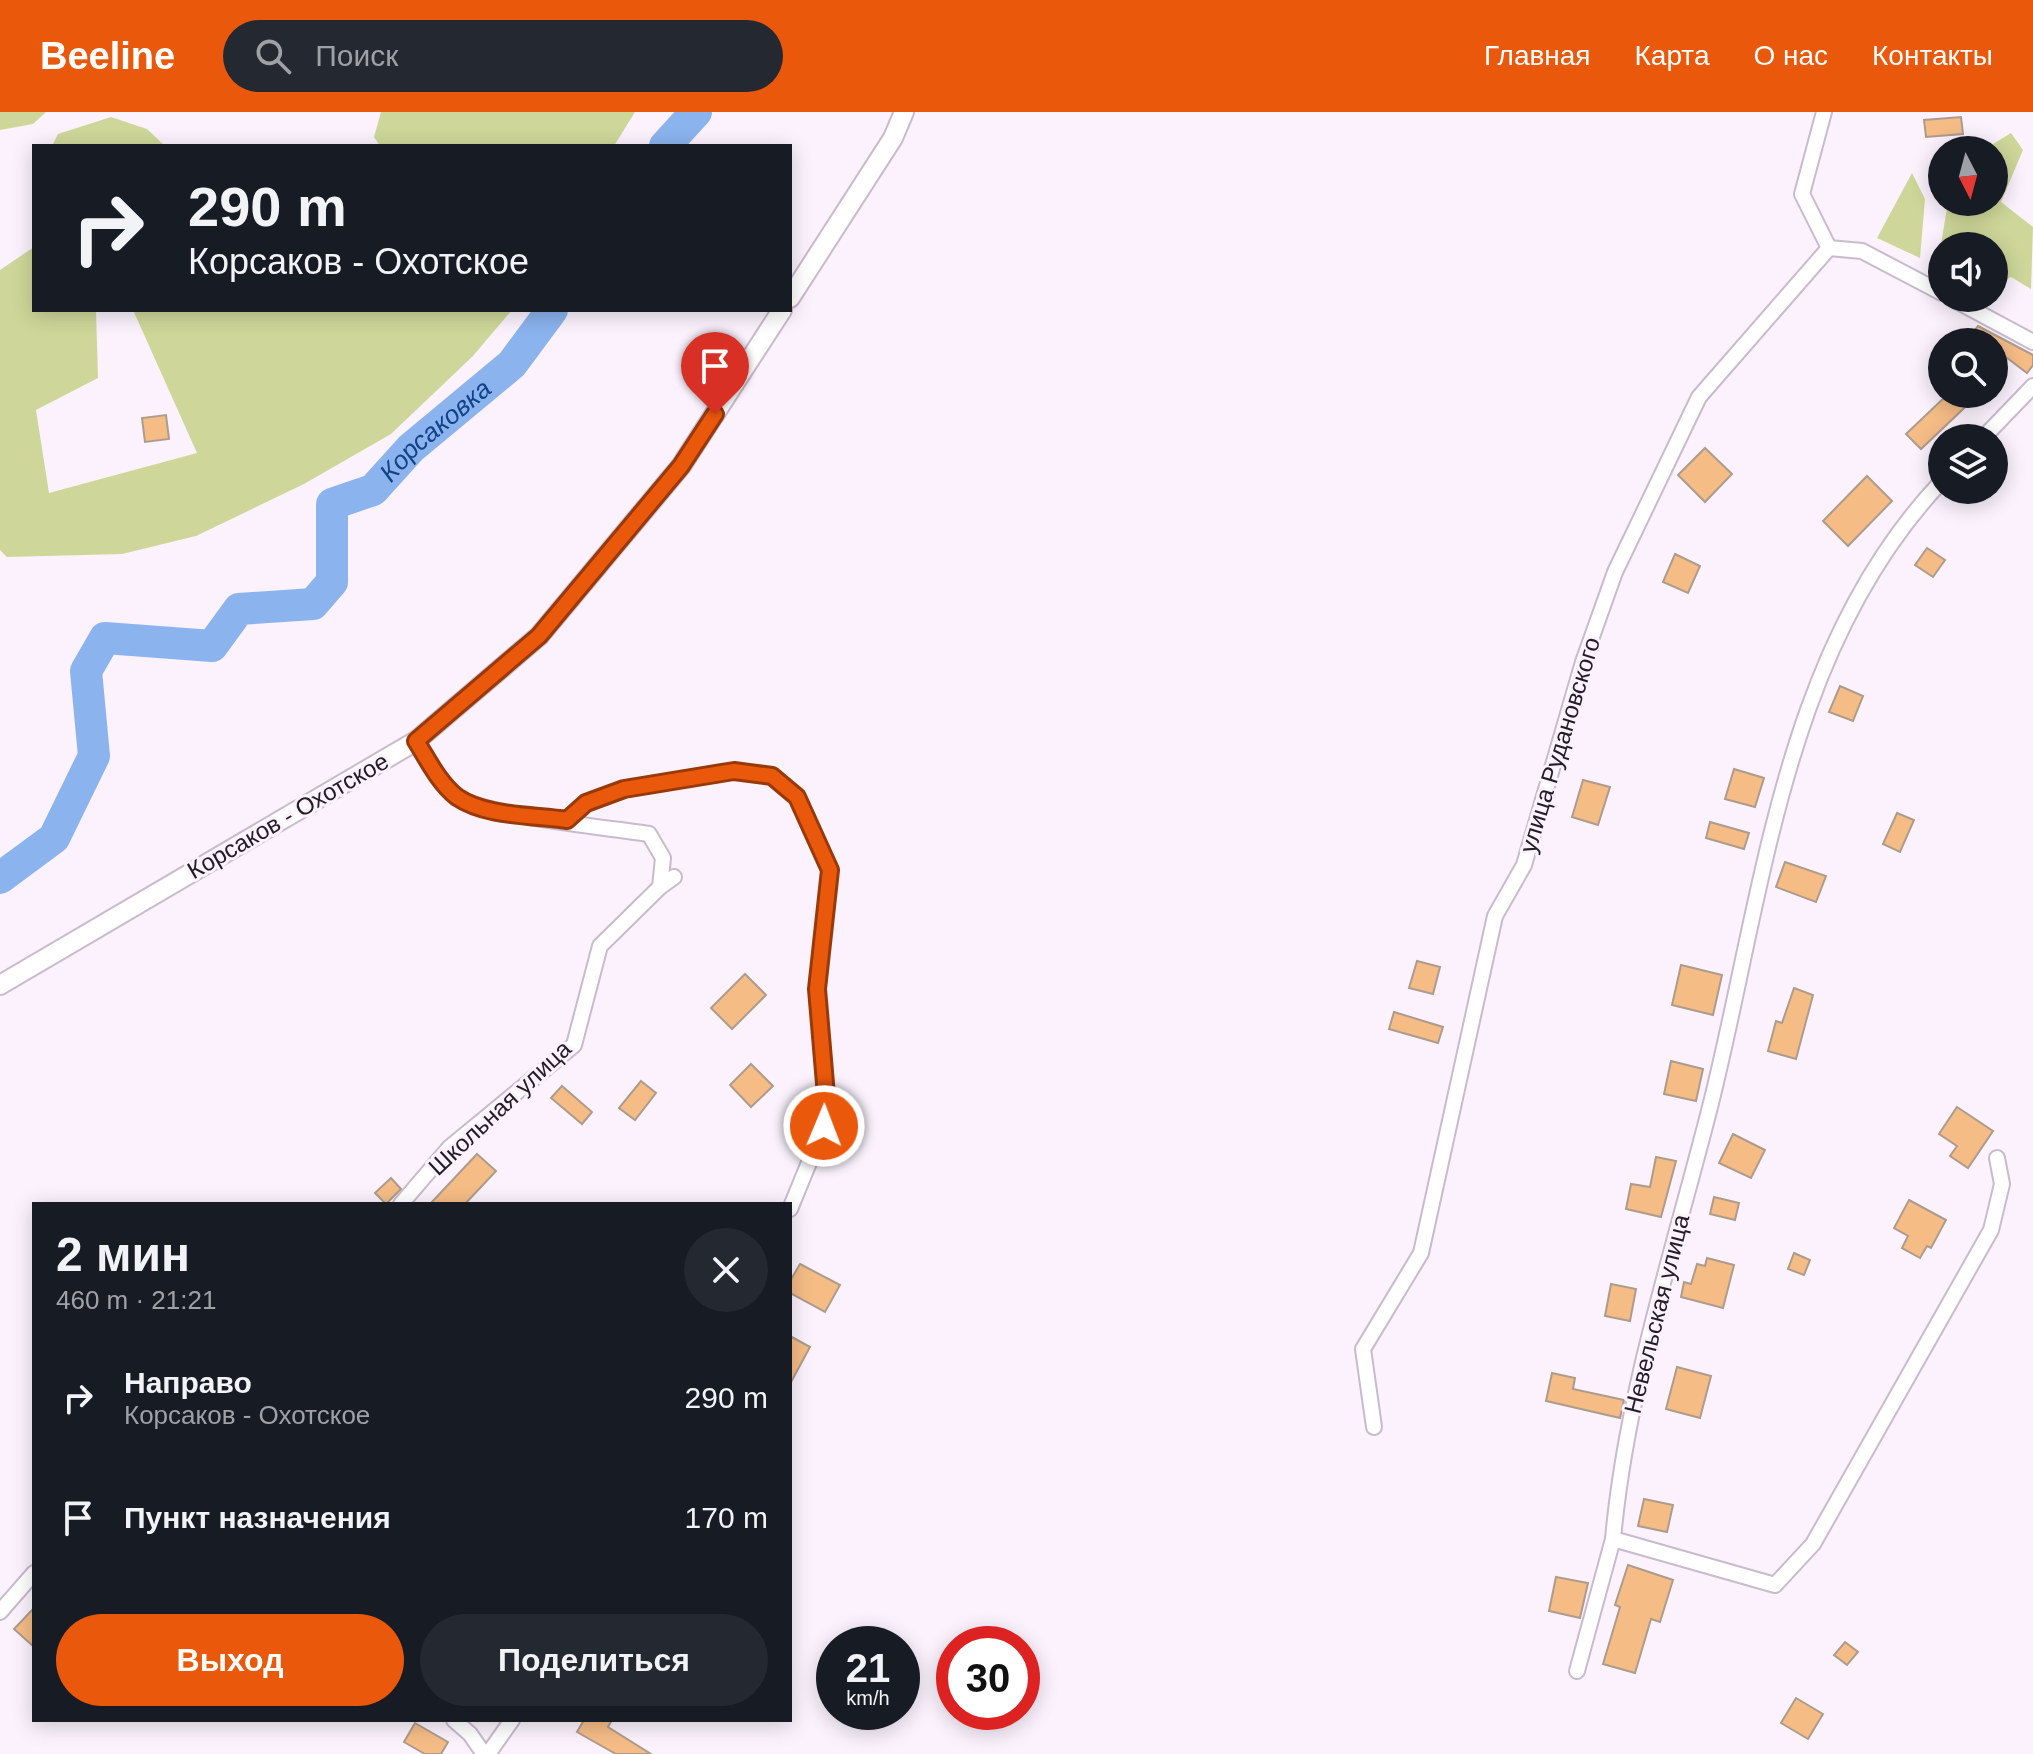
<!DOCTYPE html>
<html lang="ru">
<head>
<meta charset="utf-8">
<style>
  body { margin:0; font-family:Helvetica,sans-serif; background:#242831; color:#f1f3f6; height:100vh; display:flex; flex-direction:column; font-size:30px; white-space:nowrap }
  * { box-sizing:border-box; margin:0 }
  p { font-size:26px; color:#9ea1a6 }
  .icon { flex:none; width:44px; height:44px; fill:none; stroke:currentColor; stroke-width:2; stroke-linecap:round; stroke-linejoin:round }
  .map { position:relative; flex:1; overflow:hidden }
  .drawer { position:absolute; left:32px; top:1090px; width:760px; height:520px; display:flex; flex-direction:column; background:#171b24; border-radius:0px; box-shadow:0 4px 20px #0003 }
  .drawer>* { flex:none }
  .banner { position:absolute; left:32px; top:32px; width:760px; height:168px; border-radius:0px; box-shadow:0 4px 20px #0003; background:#171b24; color:#f1f3f6; overflow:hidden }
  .needle { width:52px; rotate:174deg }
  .buttons { position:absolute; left:1928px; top:24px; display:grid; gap:16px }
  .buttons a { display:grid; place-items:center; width:80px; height:80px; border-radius:50%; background:#171b24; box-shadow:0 4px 20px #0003; font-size:40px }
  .speed { position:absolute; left:816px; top:1514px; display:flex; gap:16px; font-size:40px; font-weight:700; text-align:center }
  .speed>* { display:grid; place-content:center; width:104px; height:104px; border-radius:50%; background:#171b24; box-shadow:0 4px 20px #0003; line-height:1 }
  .speed small { font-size:20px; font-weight:400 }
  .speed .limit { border:12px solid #d22; background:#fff; color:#111 }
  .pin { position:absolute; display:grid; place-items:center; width:68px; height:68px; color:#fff; margin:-82px -34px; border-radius:50% 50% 50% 0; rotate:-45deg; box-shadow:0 0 8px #0007 }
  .pin .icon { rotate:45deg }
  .me { position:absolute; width:88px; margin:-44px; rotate:1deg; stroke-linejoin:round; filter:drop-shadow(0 0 6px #0008) }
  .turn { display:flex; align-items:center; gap:28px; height:168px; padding:0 24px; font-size:36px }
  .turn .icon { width:104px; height:104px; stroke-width:2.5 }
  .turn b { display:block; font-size:56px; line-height:68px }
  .round { display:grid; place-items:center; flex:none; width:84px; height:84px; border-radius:42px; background:#242831 }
  .summary { display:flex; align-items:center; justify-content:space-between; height:136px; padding:0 24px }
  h1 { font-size:48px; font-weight:700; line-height:60px }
  .action { display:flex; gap:16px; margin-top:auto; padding:16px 24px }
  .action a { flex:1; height:92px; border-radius:48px; background:#ea580c; color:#fff; font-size:32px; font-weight:700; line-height:92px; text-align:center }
  .action a+a { background:#242831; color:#f1f3f6 }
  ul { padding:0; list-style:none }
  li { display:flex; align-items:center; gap:24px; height:120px; padding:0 24px }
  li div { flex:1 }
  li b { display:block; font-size:30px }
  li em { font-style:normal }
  header { display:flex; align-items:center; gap:48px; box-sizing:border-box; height:112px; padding:0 40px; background:#ea580c; color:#fff }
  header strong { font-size:38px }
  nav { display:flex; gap:44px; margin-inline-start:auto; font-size:28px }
  .search { width:560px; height:72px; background:#242831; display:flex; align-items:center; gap:20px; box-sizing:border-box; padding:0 28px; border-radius:44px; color:#9ea1a6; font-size:30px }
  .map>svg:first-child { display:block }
  .green { fill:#ced799 }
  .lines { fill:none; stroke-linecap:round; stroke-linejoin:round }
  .river { stroke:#8bb3ee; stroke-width:32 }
  .building { fill:#f5bc86; stroke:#ad9c8c; stroke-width:2 }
  .minor-casing { stroke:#c9bacd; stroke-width:18 }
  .tertiary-casing { stroke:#c9bacd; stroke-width:22 }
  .minor { stroke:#fff; stroke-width:14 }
  .tertiary { stroke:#fff; stroke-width:18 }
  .route-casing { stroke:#983908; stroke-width:20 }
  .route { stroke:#ea580c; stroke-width:14 }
  .labels { text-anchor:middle; stroke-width:6; stroke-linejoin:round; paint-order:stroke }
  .street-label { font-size:24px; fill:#221d24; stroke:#fbf2fd }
  .water-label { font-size:26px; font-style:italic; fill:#124388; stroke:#fbf2fd }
</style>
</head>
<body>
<header>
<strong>Beeline</strong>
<div class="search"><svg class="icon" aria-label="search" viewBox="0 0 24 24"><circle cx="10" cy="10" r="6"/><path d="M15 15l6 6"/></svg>Поиск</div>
<nav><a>Главная</a><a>Карта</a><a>О нас</a><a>Контакты</a></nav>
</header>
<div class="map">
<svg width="2033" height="1642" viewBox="0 0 2033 1642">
  <rect width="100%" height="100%" fill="#fbf2fd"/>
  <g class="green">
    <path d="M0 0H46L33 12 0 18Z"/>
    <path d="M381 0H635L614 34H380L374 25Z"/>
    <path d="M111 5 147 17 165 34H52L58 22Z"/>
    <path d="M2011 21 2023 38 2001 90 2033 115 2031 177 2011 165 1994 173V134H1942V166L1936 163 1948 90H1994V38H1983Z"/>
    <path d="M1912 61 1925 87 1920 146 1877 126Z"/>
    <path d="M34 135V198H96L98 266 36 298 49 381 197 341 133 198H512L473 244 391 322 304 372 196 424 122 442 7 445 0 438V158Z"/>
  </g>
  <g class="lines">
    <g class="river">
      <path d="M665 34 696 0"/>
      <path id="s1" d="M0 766 54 726 94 644 86 559 105 526 212 534 239 497 313 492 332 470V392L373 378 411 336 512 252 552 198"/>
    </g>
  </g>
  <g class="building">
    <path d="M1961 5 1963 22 1926 25 1924 8Z"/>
    <path d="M1978 214 2033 243V253L2027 261 1994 236V230H1966Z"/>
    <path d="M1948 282H1979L1921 337 1906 322Z"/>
    <path d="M166 303 169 327 145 330 142 306Z"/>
    <path d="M1705 336 1732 362 1705 390 1678 363Z"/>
    <path d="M1867 364 1892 389 1848 434 1823 409Z"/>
    <path d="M1927 436 1945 448 1933 465 1915 453Z"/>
    <path d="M1675 442 1700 454 1688 481 1663 470Z"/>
    <path d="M1840 574 1863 584 1853 609 1829 600Z"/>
    <path d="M1734 657 1764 666 1755 695 1725 687Z"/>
    <path d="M1583 668 1610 675 1598 713 1572 705Z"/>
    <path d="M1897 701 1914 708 1900 740 1883 732Z"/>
    <path d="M1710 710 1749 721 1744 737 1706 726Z"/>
    <path d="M1785 750 1826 764 1816 790 1776 775Z"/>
    <path d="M1417 849 1440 855 1433 882 1409 876Z"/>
    <path d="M1681 853 1722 863 1713 903 1672 893Z"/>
    <path d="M745 862 766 883 732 917 711 896Z"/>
    <path d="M1794 876 1813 883 1796 947 1768 939 1776 909 1782 911Z"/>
    <path d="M1394 900 1443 915 1438 931 1389 917Z"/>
    <path d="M1671 949 1703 957 1696 989 1664 982Z"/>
    <path d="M751 952 773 974 751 995 730 973Z"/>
    <path d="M641 969 656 981 635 1008 619 996Z"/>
    <path d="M562 974 592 1000 582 1012 551 986Z"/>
    <path d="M1957 995 1993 1019 1968 1056 1950 1044 1957 1034 1939 1022Z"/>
    <path d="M1733 1022 1765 1038 1751 1066 1719 1051Z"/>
    <path d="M477 1042 496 1059 465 1092H430Z"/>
    <path d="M1656 1045 1676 1049 1661 1105 1626 1097 1631 1072 1650 1075Z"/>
    <path d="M391 1066 401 1077 386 1092 375 1081Z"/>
    <path d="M1714 1085 1739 1091 1735 1108 1710 1102Z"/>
    <path d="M1909 1088 1946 1108 1931 1136 1927 1134 1920 1146 1902 1136 1908 1124 1894 1116Z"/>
    <path d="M1794 1141 1810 1148 1804 1163 1788 1157Z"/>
    <path d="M1707 1146 1734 1153 1723 1196 1681 1185 1684 1170 1691 1172 1697 1152 1705 1154Z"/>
    <path d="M800 1152 840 1173 825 1200 790 1181V1169Z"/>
    <path d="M1611 1172 1636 1177 1630 1209 1605 1204Z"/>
    <path d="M790 1224 810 1235 790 1272Z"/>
    <path d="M1677 1255 1711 1264 1700 1306 1666 1297Z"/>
    <path d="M1552 1261 1575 1266 1573 1277 1624 1288 1620 1306 1546 1289Z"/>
    <path d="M1644 1387 1673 1393 1667 1420 1638 1414Z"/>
    <path d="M1628 1453 1673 1468 1660 1510 1651 1507 1635 1561 1603 1552 1620 1495 1615 1493Z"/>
    <path d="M1556 1465 1588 1471 1580 1506 1549 1499Z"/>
    <path d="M34 1496V1535L14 1517Z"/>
    <path d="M1845 1530 1858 1540 1847 1553 1834 1543Z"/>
    <path d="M1796 1586 1823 1602 1808 1627 1781 1611Z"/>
    <path d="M584 1608H612L608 1615 651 1642H616L577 1620Z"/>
    <path d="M415 1611 448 1630 441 1642H425L404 1630Z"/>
  </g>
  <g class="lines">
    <g class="minor-casing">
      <g id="minor">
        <path d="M1824 0 1802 82 1829 136"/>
        <path d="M1829 136 1862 139 1942 181"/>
        <path d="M1951 186 2033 230"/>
        <path d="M1983 326 2033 274"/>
        <path d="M1942 369C1784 535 1764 779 1711 991 1675 1134 1626 1280 1613 1427L1775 1473 1813 1432 1991 1118 2002 1072 1997 1046"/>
        <path d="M416 629C428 648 438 670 456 684 481 703 611 716 649 722L663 746 660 775 674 765"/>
        <path d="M567 708 586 691 624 677 734 659 772 664 797 685 830 758 817 877 827 995 824 1014 790 1097"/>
        <path d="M401 1092 449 1036 574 933 600 834 660 775"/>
        <path d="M1374 1315 1363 1237 1421 1141 1495 804 1524 753 1583 550 1615 460 1699 285 1829 136"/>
        <path d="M0 1500 34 1461"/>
        <path d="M1577 1559 1613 1427"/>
        <path d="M454 1608 470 1622 484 1642"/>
        <path d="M488 1642 512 1608"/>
      </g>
    </g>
    <g class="tertiary-casing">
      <g id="tertiary">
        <path d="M790 186 893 26 904 0"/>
        <path d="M0 873 416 629 539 524 681 354 782 198"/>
      </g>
    </g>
    <use href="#minor" class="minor"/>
    <use href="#tertiary" class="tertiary"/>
  </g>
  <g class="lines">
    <g class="route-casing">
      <path id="route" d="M715 302 681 354 539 524 416 629C428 648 439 671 457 685 486 705 534 703 567 708L586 691 624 677 734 659 772 664 797 685 830 758 817 877 827 995 824 1014"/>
    </g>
    <use href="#route" class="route"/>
  </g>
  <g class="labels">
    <g class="street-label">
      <text transform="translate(1560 633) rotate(-73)" y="8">улица Рудановского</text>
      <text transform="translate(288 704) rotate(-30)" y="8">Корсаков - Охотское</text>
      <text transform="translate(500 996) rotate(-43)" y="8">Школьная улица</text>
      <text transform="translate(1657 1202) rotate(-76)" y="8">Невельская улица</text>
    </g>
    <g class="water-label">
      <text dy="9" stroke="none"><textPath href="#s1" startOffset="746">Корсаковка</textPath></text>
    </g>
  </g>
</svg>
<div class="buttons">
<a><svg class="needle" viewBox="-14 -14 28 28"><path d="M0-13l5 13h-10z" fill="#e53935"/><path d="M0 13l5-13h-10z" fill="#9ea1a6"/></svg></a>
<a><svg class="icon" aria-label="sound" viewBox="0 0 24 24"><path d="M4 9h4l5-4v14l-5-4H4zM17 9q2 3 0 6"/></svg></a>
<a><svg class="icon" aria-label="search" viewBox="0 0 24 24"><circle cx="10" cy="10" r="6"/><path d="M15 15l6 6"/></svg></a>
<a><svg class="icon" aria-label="layers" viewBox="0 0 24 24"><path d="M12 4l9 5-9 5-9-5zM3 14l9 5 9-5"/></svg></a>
</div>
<div class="speed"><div>21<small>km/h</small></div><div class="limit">30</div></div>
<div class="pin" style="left:715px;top:302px;background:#d93025"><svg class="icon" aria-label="arrive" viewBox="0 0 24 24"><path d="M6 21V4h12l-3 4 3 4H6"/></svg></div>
<svg class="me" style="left:824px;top:1014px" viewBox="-20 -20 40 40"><circle r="17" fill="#ea580c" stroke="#fff" stroke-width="3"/><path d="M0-11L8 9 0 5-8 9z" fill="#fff"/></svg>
<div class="banner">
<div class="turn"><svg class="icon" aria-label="right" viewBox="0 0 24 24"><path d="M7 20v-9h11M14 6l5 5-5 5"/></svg><div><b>290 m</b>Корсаков - Охотское</div></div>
</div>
<section class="drawer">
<div class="summary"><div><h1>2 мин</h1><p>460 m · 21:21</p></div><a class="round"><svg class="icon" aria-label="close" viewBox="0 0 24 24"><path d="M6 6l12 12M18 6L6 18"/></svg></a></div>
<ul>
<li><svg class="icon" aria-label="right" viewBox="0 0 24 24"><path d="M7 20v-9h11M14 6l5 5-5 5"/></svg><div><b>Направо</b><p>Корсаков - Охотское</p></div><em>290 m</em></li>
<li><svg class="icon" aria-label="arrive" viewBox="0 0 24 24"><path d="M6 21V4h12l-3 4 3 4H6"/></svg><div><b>Пункт назначения</b></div><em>170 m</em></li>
</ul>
<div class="action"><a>Выход</a><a>Поделиться</a></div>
</section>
</div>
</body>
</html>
